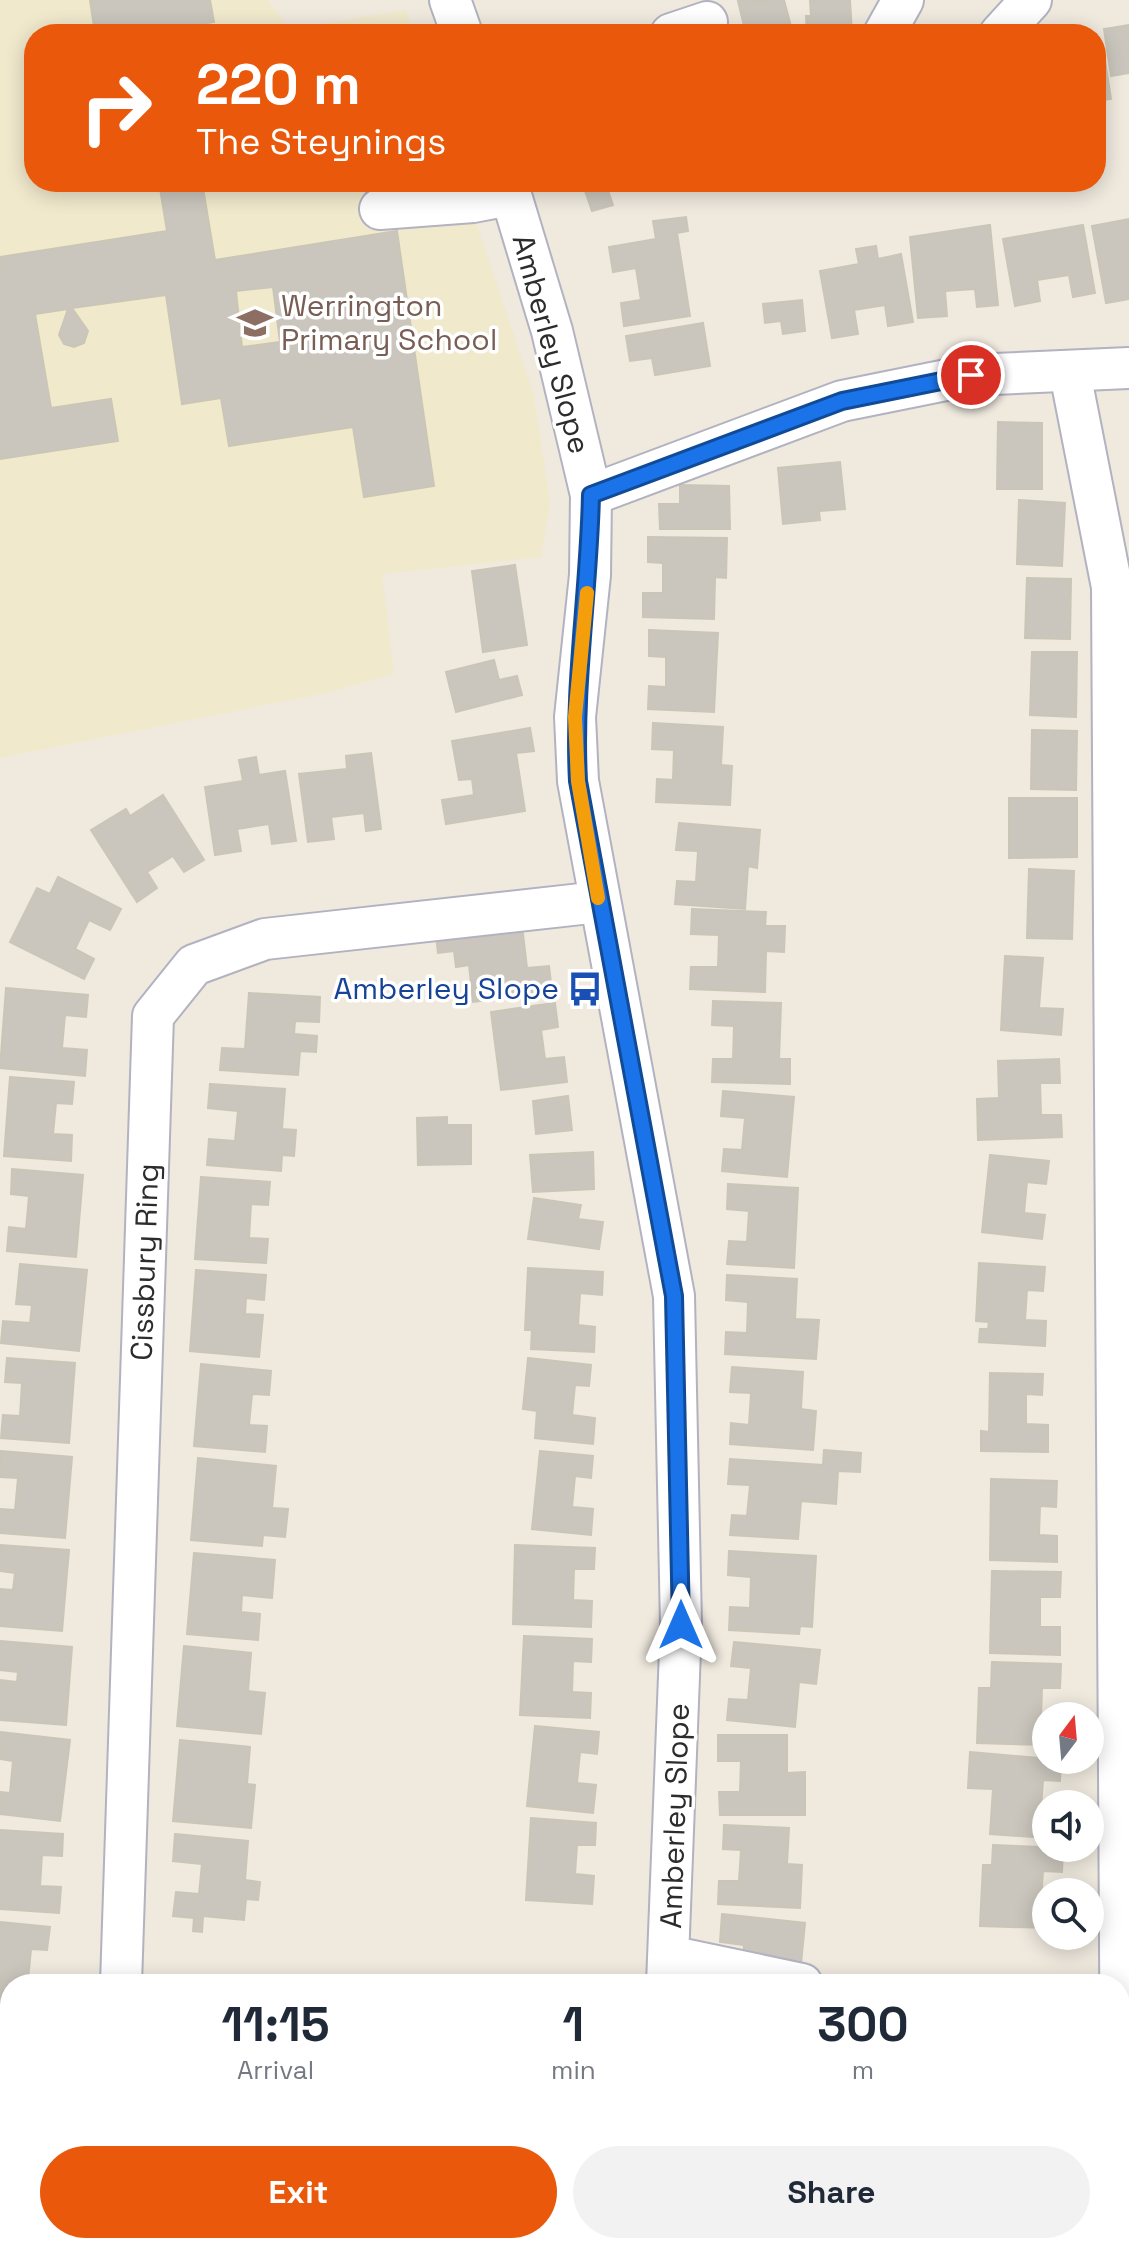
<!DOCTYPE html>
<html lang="en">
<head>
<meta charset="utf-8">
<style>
  body { margin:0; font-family:"Space Grotesk",sans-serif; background:#f2f2f3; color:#1f2937; height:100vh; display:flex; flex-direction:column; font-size:30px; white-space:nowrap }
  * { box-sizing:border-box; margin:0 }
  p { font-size:26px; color:#747a83 }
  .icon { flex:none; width:44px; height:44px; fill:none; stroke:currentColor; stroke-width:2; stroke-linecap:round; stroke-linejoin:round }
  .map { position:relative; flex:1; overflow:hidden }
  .side { position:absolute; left:0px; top:1974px; width:1130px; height:280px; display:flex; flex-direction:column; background:#fff; border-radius:32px 32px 0 0; box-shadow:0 4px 20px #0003 }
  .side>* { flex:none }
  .guide { position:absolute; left:24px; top:24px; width:1082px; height:168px; border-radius:32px; box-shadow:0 4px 20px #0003; background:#ea580c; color:#fff; overflow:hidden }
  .needle { width:52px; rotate:16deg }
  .controls { position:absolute; left:1032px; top:1702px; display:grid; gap:16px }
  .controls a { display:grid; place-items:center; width:72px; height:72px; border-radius:50%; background:#fff; box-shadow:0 4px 20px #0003; font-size:40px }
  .pin { position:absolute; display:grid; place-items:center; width:68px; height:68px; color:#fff; margin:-34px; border:4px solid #fff; border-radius:50%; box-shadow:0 2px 8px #0007 }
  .me { position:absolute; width:88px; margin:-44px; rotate:0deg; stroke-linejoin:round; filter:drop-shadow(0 0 6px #0008) }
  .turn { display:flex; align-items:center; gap:28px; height:168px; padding:0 40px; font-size:36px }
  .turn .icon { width:104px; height:104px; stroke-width:2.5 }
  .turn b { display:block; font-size:56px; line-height:68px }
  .eta { display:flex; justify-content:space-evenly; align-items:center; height:136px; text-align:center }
  .eta b { font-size:48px; font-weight:700; line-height:56px }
  .action { display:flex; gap:16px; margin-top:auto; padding:16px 40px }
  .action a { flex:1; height:92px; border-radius:48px; background:#ea580c; color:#fff; font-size:32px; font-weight:700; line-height:92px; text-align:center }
  .action a+a { background:#f2f2f3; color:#1f2937 }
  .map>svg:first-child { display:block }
  .education { fill:#f1e9cc }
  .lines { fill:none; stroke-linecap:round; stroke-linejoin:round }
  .stream { stroke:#6ac1f8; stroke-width:10 }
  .building { fill:#cac6bd; stroke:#cac6b7; stroke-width:2; fill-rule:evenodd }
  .minor-casing { stroke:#b2b2c1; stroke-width:44 }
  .minor { stroke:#fff; stroke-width:40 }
  .route-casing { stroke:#114b97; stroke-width:20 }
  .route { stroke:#1a73e8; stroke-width:14 }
  .slow { stroke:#f59e0b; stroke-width:14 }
  .labels { text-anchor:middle; stroke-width:7; stroke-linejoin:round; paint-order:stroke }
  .education-label { font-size:30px; fill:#785e54; stroke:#fff; text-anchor:start }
  .street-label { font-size:30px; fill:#2c2c2c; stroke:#fff }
  .transit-label { font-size:30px; fill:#164399; stroke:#fff; text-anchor:end }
</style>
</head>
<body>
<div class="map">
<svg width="1129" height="2254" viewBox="0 0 1129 2254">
  <rect width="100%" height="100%" fill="#efe9de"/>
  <path class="education" d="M5 0H268L290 29 406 10 414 34H34V182H463L534 396 550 503 541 557 382 574 394 674 326 693 0 758V1Z"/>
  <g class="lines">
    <g class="stream">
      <path d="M509 2244 523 2254"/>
      <path d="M295 2254 311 2244"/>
    </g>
  </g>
  <g class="building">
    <path d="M90 0H210L214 22 163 30 164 34H95Z"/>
    <path d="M784 0 793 34H746L738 1Z"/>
    <path d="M810 0H850L852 34H807L806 16H811Z"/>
    <path d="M1052 25 1053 34H1017V31Z"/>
    <path d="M1129 25V73L1111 76 1104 29Z"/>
    <path d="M1104 55 1111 99 1096 101V56Z"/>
    <path d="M159 182H202L215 260 397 231 434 486 364 497 353 427 229 446 221 398 182 404 166 295 72 308 88 331 84 343 74 347 64 344 59 335 68 309 35 314 51 408 111 399 118 441 0 459V257L167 231ZM273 287 280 342 242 347 236 291Z"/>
    <path d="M582 182H605L613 205 592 211Z"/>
    <path d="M686 217 688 231 677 233 690 316 624 326 621 303 641 300 636 268 613 272 609 247 656 239 653 221Z"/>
    <path d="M1129 219V299L1106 303 1092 226Z"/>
    <path d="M990 225 998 305 977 307 975 289 945 291 947 316 918 318 910 237Z"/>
    <path d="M1083 225 1095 293 1073 297 1069 275 1037 280 1040 301 1015 306 1003 239Z"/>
    <path d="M876 246 878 259 901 254 913 322 888 326 885 305 854 310 858 334 832 338 820 271 859 264 856 249Z"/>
    <path d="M802 300 805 331 783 334 781 321 765 323 763 304Z"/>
    <path d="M703 323 710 366 655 375 652 358 630 361 626 336Z"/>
    <path d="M998 422 1042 423V489H997Z"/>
    <path d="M840 462 845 509 819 511 820 520 783 524 778 468Z"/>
    <path d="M680 485 729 486 730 529H660L659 504H680Z"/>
    <path d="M1019 500 1065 503 1062 566 1017 564Z"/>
    <path d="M648 537 727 538 726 578 715 577 714 619 643 617V593H663V563L648 562Z"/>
    <path d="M515 565 527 645 483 652 472 571Z"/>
    <path d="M1027 578 1071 579 1070 639 1025 638Z"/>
    <path d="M649 630 718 633 714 712 648 709 649 686 666 687V657L649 656Z"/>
    <path d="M1032 652H1077L1076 717 1030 715Z"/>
    <path d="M494 660 499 680 517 676 522 695 456 712 446 672Z"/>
    <path d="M653 723 723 727 721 765 732 766 730 805 656 802 657 779 673 780 674 750 652 749Z"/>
    <path d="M530 728 534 751 516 753 525 811 446 824 442 800 474 795 472 779 459 780 452 741Z"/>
    <path d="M1032 730 1077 731 1076 790 1031 789Z"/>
    <path d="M371 753 381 829 366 831 364 813 331 817 334 839 308 842 299 774 347 769 346 756Z"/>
    <path d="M256 757 259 775 285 771 296 841 272 844 269 824 237 829 241 851 215 855 205 787 243 781 239 760Z"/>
    <path d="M163 795 204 860 184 872 173 856 147 872 157 888 137 902 91 830 126 809 130 816Z"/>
    <path d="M1009 798H1077V857L1009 858Z"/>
    <path d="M679 823 760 830 757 868 748 866 745 909 675 904 677 881 696 882 698 851 676 850Z"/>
    <path d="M1029 869 1074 871 1072 939 1027 938Z"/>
    <path d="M58 877 121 909 110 930 89 920 75 949 94 959 84 979 10 942 37 888 50 894Z"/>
    <path d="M692 909 766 912 765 926H785L784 952 766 951 765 992 690 989 691 967H718L719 935 691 934Z"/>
    <path d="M521 917 527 968 549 966 552 992 473 1002 469 965 456 967 454 951 438 953 435 927Z"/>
    <path d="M1005 956 1043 958 1039 1008 1063 1009 1061 1035 1001 1030Z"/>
    <path d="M6 988 88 995 86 1017 65 1015 62 1048 87 1050 85 1076 0 1068Z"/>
    <path d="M249 993 320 997 319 1022 295 1021 294 1034 317 1036 316 1052 300 1051 298 1075 220 1070 222 1048 245 1049Z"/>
    <path d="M713 1001 781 1003 779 1059H790V1084L712 1082 713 1059H733L734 1026 712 1025Z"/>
    <path d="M555 1003 558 1027 541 1030 545 1059 564 1057 567 1082 501 1090 491 1012Z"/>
    <path d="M1059 1059 1060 1083H1040L1041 1115H1061L1062 1137 978 1140 977 1099 999 1098 998 1061Z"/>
    <path d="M10 1077 74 1082 72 1104 56 1103 53 1134 72 1135 71 1161 4 1156Z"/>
    <path d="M210 1084 285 1089 282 1129 296 1130 294 1156 282 1155 281 1171 207 1165 209 1139 235 1141 238 1111 208 1108Z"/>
    <path d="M723 1091 794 1097 787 1177 722 1171 724 1149 742 1150 745 1118 721 1116Z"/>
    <path d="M568 1096 572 1130 536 1134 533 1101Z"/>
    <path d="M447 1117V1125H471V1164L418 1165 417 1118Z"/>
    <path d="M593 1152 594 1189 533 1192 530 1155Z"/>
    <path d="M990 1155 1049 1161 1046 1184 1027 1182 1024 1213 1045 1215 1042 1239 982 1232Z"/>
    <path d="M12 1169 83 1175 76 1257 7 1251 9 1227 26 1229 29 1196 11 1194Z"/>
    <path d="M201 1177 270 1182 268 1205 251 1204 249 1238 268 1239 266 1263 195 1259Z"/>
    <path d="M728 1184 798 1188 794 1268 727 1264 729 1241 747 1242 749 1211 727 1209Z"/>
    <path d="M534 1198 581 1205 578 1219 603 1222 599 1249 528 1239Z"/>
    <path d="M979 1263 1045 1267 1043 1291 1027 1290 1025 1320 1046 1321 1045 1346 979 1342 980 1329H988L989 1322 976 1321Z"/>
    <path d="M20 1264 87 1270 79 1351 1 1343 3 1321 30 1323 32 1305 16 1304Z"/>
    <path d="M528 1268 603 1272 602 1295 580 1293 578 1325 595 1327 594 1352 531 1349 532 1330H525Z"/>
    <path d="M196 1270 266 1275 264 1300 246 1298 245 1314 263 1315 259 1357 190 1351Z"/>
    <path d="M727 1275 797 1279 795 1319 819 1320 816 1359 725 1354 726 1332 747 1333 748 1302 726 1300Z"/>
    <path d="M7 1358 75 1363 69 1443 1 1438 3 1415 20 1416 22 1383 5 1382Z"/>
    <path d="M528 1358 591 1365 589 1386 575 1385 572 1415 595 1418 593 1444 535 1438 537 1411 523 1409Z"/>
    <path d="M201 1364 271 1371 269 1395 252 1394 249 1425 267 1426 265 1452 194 1446Z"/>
    <path d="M732 1367 803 1372 801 1409 816 1411 813 1450 730 1444 731 1423 749 1425 751 1393 730 1392Z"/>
    <path d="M990 1373 1043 1374 1042 1395 1026 1394V1424L1048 1425V1452L981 1451V1431L989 1432Z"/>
    <path d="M824 1450 861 1453 860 1472 838 1471 836 1504 801 1501 798 1539 730 1535 732 1515 747 1516 750 1485 728 1484 730 1459 823 1465Z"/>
    <path d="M1 1451 72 1457 65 1538 0 1533V1509L15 1510 18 1478 0 1477Z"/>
    <path d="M540 1451 593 1456 591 1478 575 1476 572 1507 593 1509 591 1535 532 1529Z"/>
    <path d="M198 1458 276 1466 272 1508 288 1509 285 1537 263 1535 262 1546 191 1540Z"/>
    <path d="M991 1479 1057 1481 1056 1507 1040 1506 1039 1535 1057 1536V1562L990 1560Z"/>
    <path d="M0 1545 69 1550 62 1631 0 1626V1589L13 1590 15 1573 0 1571Z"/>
    <path d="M515 1545 595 1548 594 1569H574L573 1600 592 1601 591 1627 513 1624Z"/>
    <path d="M729 1551 816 1556 812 1627 800 1626 799 1634 729 1630 730 1607 750 1608 751 1577 728 1575Z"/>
    <path d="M194 1553 275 1560 272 1598 242 1595 241 1612 260 1614 258 1640 187 1634Z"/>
    <path d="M992 1571 1061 1572 1060 1597H1040V1627H1060V1655L990 1653Z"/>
    <path d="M524 1636 592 1639 591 1662 573 1661 572 1692 591 1693 590 1718 520 1715Z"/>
    <path d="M0 1641 72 1647 66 1725 0 1720V1680L17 1682 18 1672 0 1670Z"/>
    <path d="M734 1642 820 1650 816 1684 799 1682 795 1727 727 1720 729 1699 748 1700 751 1668 731 1666Z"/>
    <path d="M184 1646 251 1653 248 1691 265 1693 261 1734 177 1726Z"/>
    <path d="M992 1662 1061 1664 1060 1688H1042L1041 1718H1046V1745L977 1743 979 1688H991Z"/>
    <path d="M535 1726 599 1732 597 1754 580 1752 577 1783 596 1785 593 1813 527 1806Z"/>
    <path d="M0 1732 70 1740 60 1821 0 1814V1792L10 1793 13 1761 0 1759Z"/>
    <path d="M718 1735H787V1773L805 1772V1815H720L719 1792H740L741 1761H718Z"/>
    <path d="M180 1740 250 1747 247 1784 255 1785 251 1828 173 1821Z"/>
    <path d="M970 1752 1061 1760 1060 1781 1043 1780 1041 1809H1046V1838L990 1834 993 1789 968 1788Z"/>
    <path d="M531 1818 596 1823 595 1845H577L575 1874 594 1876 592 1904 526 1900Z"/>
    <path d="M724 1825 789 1828 787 1864 802 1865 800 1908 718 1904 719 1881H739L741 1850 723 1849Z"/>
    <path d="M0 1830 63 1834 62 1856 42 1855 40 1886 61 1887 59 1913 0 1909Z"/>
    <path d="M175 1834 248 1841 245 1880 260 1882 258 1900 246 1899 244 1920 203 1916 202 1932 193 1931 194 1918 173 1916 176 1892 199 1894 202 1864 173 1861Z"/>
    <path d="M993 1845 1063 1848 1062 1872 1043 1871 1041 1901 1046 1902V1928L980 1926 983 1865H992Z"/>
    <path d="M722 1914 805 1923 801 1964 743 1958 744 1945 720 1942Z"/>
    <path d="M0 1922 50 1927 47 1950 31 1949 28 1980 55 1984H10V2003L0 2002Z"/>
    <rect x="0" y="2017" width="10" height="81"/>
    <path d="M0 2111 10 2112V2193L0 2192Z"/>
    <path d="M707 2244H740L738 2254H704Z"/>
    <path d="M866 2244H930L928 2254H863Z"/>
  </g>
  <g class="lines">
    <g class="minor-casing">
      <g id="minor">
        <path d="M450 0 462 34"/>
        <path d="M671 34 707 22"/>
        <path d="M884 34 903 0"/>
        <path d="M1000 34 1031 0"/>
        <path d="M507 182 552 331 591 495 590 575 575 717 578 781 674 1296 681 1625 667 1984"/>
        <path d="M380 209 473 202 510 195"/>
        <path d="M1070 373 1112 587 1121 2111 1129 2149"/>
        <path d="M591 495 842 401 971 375 1129 368"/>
        <path d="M669 1956 802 1984"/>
        <path d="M121 1984 153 1016 194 965 265 939 599 902"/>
        <path d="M1120 2212 1129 2190"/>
        <path d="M809 2254 810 2244"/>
      </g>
    </g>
    <use href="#minor" class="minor"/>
  </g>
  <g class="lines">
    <g class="route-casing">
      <path id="route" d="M681 1625 674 1296 578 781C573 685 589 591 591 495L842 401 971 375"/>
    </g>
    <use href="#route" class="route"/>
    <path class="slow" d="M587 593 575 717 578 781 598 898"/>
  </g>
  <defs>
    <g id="school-bare" transform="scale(2.76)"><path d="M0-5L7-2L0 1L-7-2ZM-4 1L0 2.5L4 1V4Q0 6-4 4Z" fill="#8d6e63" stroke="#fff" stroke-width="2.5" paint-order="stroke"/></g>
    <g id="bus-bare" transform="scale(2.76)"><path d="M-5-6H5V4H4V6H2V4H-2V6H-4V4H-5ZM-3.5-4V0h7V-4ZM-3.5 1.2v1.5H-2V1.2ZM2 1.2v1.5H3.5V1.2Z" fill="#1a4fb4" stroke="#fff" stroke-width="2.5" paint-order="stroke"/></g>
  </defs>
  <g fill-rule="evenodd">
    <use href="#school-bare" x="255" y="323"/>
    <use href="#bus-bare" x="585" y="989"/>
  </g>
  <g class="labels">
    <g class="education-label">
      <text x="281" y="316">Werrington<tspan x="281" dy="34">Primary School</tspan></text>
    </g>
    <g class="street-label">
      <text transform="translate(551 344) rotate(75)" y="10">Amberley Slope</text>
      <text transform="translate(145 1262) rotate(-88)" y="10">Cissbury Ring</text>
      <text transform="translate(675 1816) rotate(-88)" y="10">Amberley Slope</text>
    </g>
    <g class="transit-label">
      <text x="559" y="999">Amberley Slope</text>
    </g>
  </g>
</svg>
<div class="controls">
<a><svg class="needle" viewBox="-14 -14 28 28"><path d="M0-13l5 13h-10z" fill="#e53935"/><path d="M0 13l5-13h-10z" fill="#747a83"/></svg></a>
<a><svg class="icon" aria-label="sound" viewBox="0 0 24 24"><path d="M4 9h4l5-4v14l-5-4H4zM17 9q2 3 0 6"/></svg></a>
<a><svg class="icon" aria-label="search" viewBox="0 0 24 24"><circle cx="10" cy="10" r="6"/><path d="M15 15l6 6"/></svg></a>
</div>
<div class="pin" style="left:971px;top:375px;background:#d93025"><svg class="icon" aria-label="arrive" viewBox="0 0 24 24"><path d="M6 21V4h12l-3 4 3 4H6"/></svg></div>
<svg class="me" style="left:681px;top:1625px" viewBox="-20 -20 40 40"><path d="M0-17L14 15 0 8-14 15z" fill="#1a73e8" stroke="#fff" stroke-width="4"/></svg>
<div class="guide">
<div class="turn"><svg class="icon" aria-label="right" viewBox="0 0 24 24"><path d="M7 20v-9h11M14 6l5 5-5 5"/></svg><div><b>220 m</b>The Steynings</div></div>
</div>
<section class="side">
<div class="eta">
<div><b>11:15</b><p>Arrival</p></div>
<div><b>1</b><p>min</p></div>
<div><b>300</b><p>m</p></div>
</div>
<div class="action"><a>Exit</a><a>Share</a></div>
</section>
</div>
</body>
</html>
